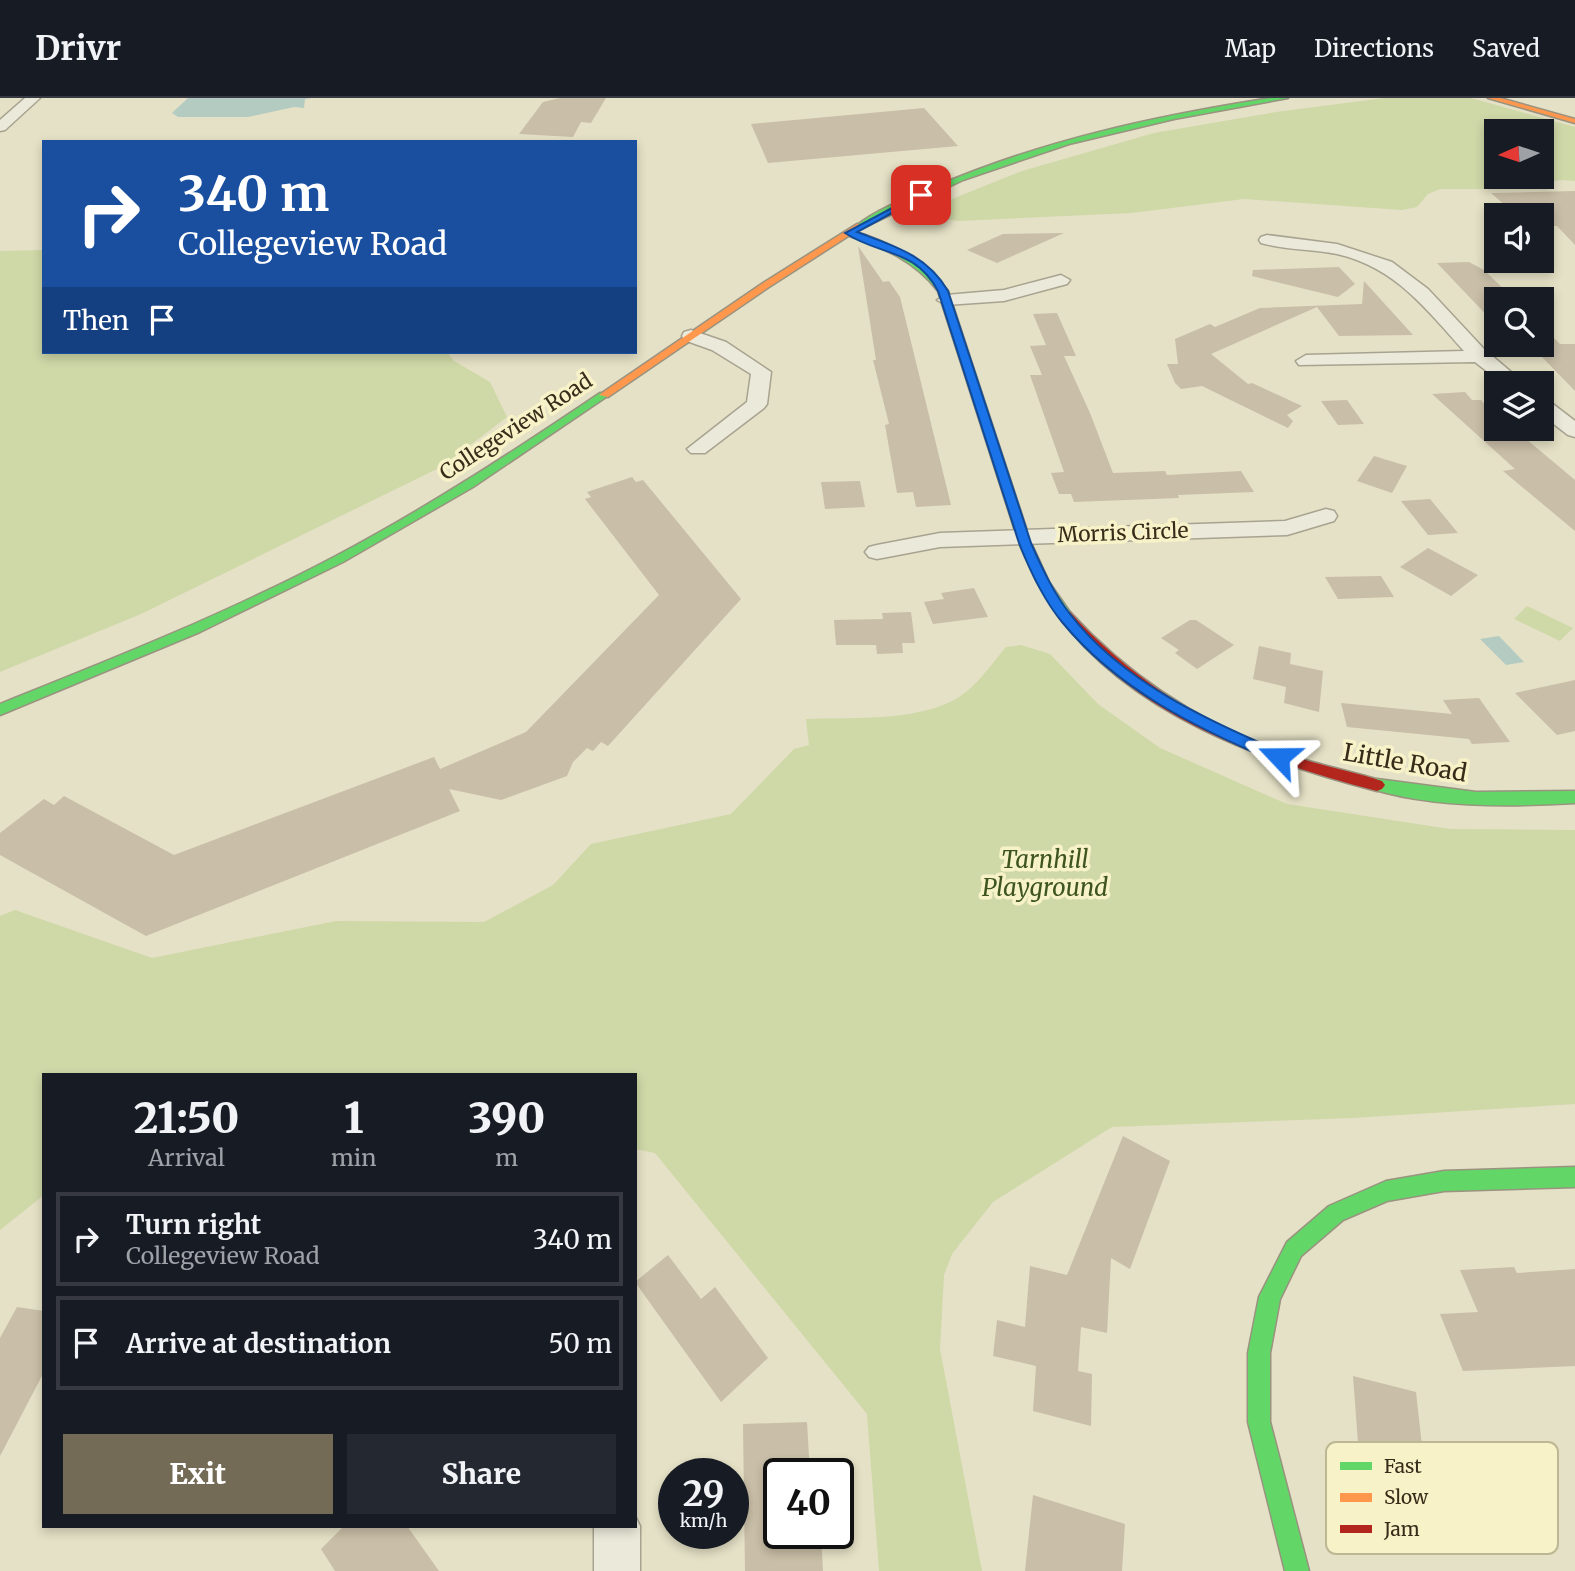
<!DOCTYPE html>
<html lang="en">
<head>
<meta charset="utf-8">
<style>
  body { margin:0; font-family:Merriweather,serif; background:#242831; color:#f1f3f6; height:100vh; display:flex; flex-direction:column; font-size:26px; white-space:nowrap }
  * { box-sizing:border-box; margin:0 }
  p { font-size:23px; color:#9ea1a6 }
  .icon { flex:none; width:38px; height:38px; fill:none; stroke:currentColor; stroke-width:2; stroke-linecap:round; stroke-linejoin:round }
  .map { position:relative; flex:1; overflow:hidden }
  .panel { position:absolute; left:42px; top:975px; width:595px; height:455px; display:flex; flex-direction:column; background:#171b24; border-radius:0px; box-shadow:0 4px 10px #0003 }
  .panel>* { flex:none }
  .banner { position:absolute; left:42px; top:42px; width:595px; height:214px; border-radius:0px; box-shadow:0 4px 10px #0003; background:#1a4fa0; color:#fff; overflow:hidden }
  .needle { width:46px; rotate:267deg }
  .tools { position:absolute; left:1484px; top:21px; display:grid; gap:14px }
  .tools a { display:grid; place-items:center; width:70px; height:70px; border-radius:0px; background:#171b24; box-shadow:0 4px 10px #0003; font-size:35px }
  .speed { position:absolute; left:658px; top:1360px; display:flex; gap:14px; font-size:35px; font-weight:700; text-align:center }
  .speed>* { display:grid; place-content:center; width:91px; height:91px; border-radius:50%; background:#171b24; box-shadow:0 4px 10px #0003; line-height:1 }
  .speed small { font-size:18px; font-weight:400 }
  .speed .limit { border:4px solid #111; border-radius:10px; background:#fff; color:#111 }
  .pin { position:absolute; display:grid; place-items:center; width:60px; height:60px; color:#fff; margin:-30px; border-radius:14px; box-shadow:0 4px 10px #0006 }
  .me { position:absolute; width:77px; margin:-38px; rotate:293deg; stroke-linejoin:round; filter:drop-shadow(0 0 5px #0008) }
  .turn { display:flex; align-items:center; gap:24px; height:147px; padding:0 21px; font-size:32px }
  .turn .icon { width:91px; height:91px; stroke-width:2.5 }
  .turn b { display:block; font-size:49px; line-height:60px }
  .then { display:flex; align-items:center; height:66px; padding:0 21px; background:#0003; gap:14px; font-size:26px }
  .eta { display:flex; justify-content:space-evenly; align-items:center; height:119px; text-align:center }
  .eta b { font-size:42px; font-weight:800; line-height:49px }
  .cta { display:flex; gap:14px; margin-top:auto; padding:14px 21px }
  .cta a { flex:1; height:80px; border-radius:0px; background:#746b56; color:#fff; font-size:28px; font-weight:800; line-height:80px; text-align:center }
  .cta a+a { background:#242831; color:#f1f3f6 }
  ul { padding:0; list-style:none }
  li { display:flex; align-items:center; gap:21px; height:94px; margin:0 14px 10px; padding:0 7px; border:4px solid #363941; border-radius:0px }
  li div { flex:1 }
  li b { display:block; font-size:26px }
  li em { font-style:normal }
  header { display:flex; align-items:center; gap:42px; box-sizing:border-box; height:98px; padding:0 35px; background:#171b24; border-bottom:2px solid #363941 }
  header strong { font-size:33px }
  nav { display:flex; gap:38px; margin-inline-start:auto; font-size:24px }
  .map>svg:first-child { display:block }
  .green { fill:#cfd8a7; fill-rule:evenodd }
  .water { fill:#b3cbc0 }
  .building { fill:#c9bea7 }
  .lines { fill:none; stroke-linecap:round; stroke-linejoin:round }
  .street-casing { stroke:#a8a390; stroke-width:3 }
  .fast-casing { stroke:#999380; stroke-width:3 }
  .slow-casing { stroke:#999380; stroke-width:3 }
  .jam-casing { stroke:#999380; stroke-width:3 }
  .street { fill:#ebe9d9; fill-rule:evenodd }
  .fast { fill:#63d668; fill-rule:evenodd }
  .slow { fill:#ff974d; fill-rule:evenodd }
  .jam { fill:#b3261e; fill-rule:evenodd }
  .route { fill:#1a73e8; stroke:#114b97; stroke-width:2 }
  .labels { text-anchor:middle; stroke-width:7; stroke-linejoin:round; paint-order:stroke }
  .far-street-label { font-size:21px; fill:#372c19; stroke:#f8f2c9 }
  .street-label { font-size:24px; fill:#372c19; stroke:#f8f2c9 }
  .park-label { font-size:24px; font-style:italic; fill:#3e551e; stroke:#f8f2c9 }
  .key { fill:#f8f2c9; stroke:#beb794; stroke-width:2 }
  .key-label { font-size:19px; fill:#372c19 }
</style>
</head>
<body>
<header>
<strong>Drivr</strong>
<nav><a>Map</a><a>Directions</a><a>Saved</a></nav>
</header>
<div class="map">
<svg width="1575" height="1473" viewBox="0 0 1575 1473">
  <rect width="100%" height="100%" fill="#e5e1c6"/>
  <g class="green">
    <path d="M1384 0H1471L1575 29V83L1560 82 1506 91H1440L1428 96 1417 109 1402 112 1244 101 1132 115 959 123 932 119 931 115 942 105 1022 73 1154 35 1276 14ZM1496 33H1542V79H1496Z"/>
    <path d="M44 152V254H447L454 263 490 284 507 319 443 368 141 516 0 574V153Z"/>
    <path d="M1527 508 1573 530 1560 543 1514 521Z"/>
    <path d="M1021 547 1050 556 1098 606 1160 650 1287 706 1450 731 1575 732V1006L1353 1020 1112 1029 993 1104 952 1156 944 1177 940 1251 982 1473H879L867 1316 655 1055 635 1051V976H44V1097L0 1132V818L15 812 152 860 336 823 484 824 553 787 591 746 731 716 794 651 809 647 806 621C853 619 928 625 966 594 981 582 994 563 1006 549Z"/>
  </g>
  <g class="water">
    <path d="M188 0H312L305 1 304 10 294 9 248 19H178L172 15Z"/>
    <path d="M1499 538 1524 564 1506 567 1480 541Z"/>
  </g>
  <g class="building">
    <path d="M560 0H606L591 25 581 24 573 39 519 36 543 4Z"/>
    <path d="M924 10 958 48 768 65 751 26Z"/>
    <path d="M1575 93V147L1557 128H1542V117H1516L1491 95Z"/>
    <path d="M1064 135 997 165 967 152 1003 136Z"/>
    <path d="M858 148 883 184 889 183 900 199 951 407 916 409 913 394 897 395 885 327 889 326 873 262H876Z"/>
    <path d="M1469 164 1484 172 1514 201H1496V227L1437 165Z"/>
    <path d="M1339 169 1355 186 1338 199 1252 178 1253 172Z"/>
    <path d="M1364 183 1413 237 1339 238 1317 209 1211 256 1248 286 1252 285 1302 308 1287 317 1293 323 1288 330 1202 288 1181 291 1175 285 1167 266H1178L1175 241 1210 226 1215 229 1260 210 1362 206Z"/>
    <path d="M1057 215 1076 258H1064L1090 315 1113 375 1165 373 1167 377 1241 373 1254 394 1178 397 1179 400 1074 404 1071 396H1059L1051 375 1064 374 1030 277H1042L1030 248 1046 247 1033 216Z"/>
    <path d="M1542 228 1560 246H1575V293L1542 259Z"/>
    <path d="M1465 294 1472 302H1481L1496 319V331L1519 335 1575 382V433L1503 373 1515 371 1432 296Z"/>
    <path d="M1347 302 1364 326 1338 327 1321 303Z"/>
    <path d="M1374 358 1407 368 1392 395 1357 383Z"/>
    <path d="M632 379 636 384 643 382 741 501 608 648 601 644 593 653 587 650 573 664 567 678 501 702 449 691 460 713 146 838 0 757V735L44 701 54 707 64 698 174 757 434 659 440 671 526 634 659 497 585 401 591 399 587 394Z"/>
    <path d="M860 383 865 409 825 411 821 384Z"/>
    <path d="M1430 401 1458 435 1428 437 1401 403Z"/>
    <path d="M1428 450 1478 477 1451 498 1400 469Z"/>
    <path d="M1381 478 1394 499 1338 501 1325 479Z"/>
    <path d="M974 490 988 519 933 526 924 504 944 501 941 495Z"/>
    <path d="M911 514 915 545H902L903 555 877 556 876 547H836L834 522 883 521 882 515Z"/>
    <path d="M1190 522H1196L1234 547 1197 571 1175 555 1179 552 1161 540Z"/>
    <path d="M1259 548 1291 555 1290 566 1323 573 1319 614 1284 605 1286 589 1253 581Z"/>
    <path d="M1575 582V633L1557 637 1515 595Z"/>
    <path d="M1479 600 1510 644 1472 646 1469 641 1347 629 1341 605 1452 616 1443 602Z"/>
    <path d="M1123 1038 1170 1063 1130 1171 1111 1160 1107 1235 1081 1229 1078 1273 1092 1276 1091 1328 1033 1313 1036 1268 993 1258 997 1222 1025 1229 1030 1168 1067 1177Z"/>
    <path d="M668 1157 701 1201 715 1189 768 1260 721 1304 635 1184Z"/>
    <path d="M1514 1169 1517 1175 1575 1171V1268L1463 1273 1440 1216 1478 1214 1460 1172Z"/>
    <path d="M17 1209 44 1213V1274L0 1358V1240Z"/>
    <path d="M1353 1278 1416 1294 1424 1366 1413 1363 1416 1400 1361 1385Z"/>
    <path d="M807 1324 810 1376H779V1435H821L823 1473H745L743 1326Z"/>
    <path d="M1033 1397 1125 1426 1122 1473H1025Z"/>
    <path d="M344 1428H407L439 1473H335L321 1451Z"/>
  </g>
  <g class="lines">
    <g class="street-casing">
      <g id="street">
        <path d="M25 0H40L5 32 0 33V22Z"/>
        <path d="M1267 137 1337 146 1392 164 1428 191 1484 251 1524 285H1502L1475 264 1299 267 1296 263 1306 257 1464 253C1426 211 1395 169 1337 156 1312 151 1286 152 1261 145L1259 142 1261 139Z"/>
        <path d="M1061 177 1070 182 1067 186 1004 203 946 207 937 202 946 197 1004 192Z"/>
        <path d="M691 232 726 244 771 274 767 306 764 310 705 355H691L687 351 747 304 751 276 712 252 684 242 682 238 684 234Z"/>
        <path d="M1542 301 1549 303 1575 323V339L1568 337 1542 317Z"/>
        <path d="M1326 411 1334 413 1337 418 1334 423 1287 437 940 449 877 461 869 459 865 454 869 449 877 447 940 435 1285 423Z"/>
        <path d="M635 1418 640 1428V1473H594V1428H635Z"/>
      </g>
    </g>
    <g class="fast-casing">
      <g id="fast">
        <path d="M1271 0H1288L1174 21 1069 46 963 82 863 130 856 128C877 111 907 100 932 90 1040 43 1155 18 1271 0Z"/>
        <path d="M850 132C889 144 923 160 948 193L1031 445 1049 484 1072 517 1070 520H1060L1037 484 1019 445 938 193C915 163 883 149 847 137V133Z"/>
        <path d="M600 295 609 297 473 389 343 464 200 534 0 617V606C113 561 226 516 334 459 427 410 514 353 600 295Z"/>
        <path d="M1377 681 1476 694 1575 693V705C1511 709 1433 710 1372 691L1369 687Z"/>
        <path d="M1575 1069V1089L1444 1093 1387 1103 1343 1122 1301 1158 1280 1201 1270 1255V1324L1309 1473H1285L1248 1324V1255L1259 1199 1287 1144 1329 1108 1386 1083 1444 1073Z"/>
      </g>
    </g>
    <g class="slow-casing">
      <g id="slow">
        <path d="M1488 0H1500L1575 21V25Z"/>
        <path d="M857 126 864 128 769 189 608 299 599 297 763 185Z"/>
      </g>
    </g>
    <g class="jam-casing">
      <path id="jam" d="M1065 513 1070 514C1133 583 1210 631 1299 660 1327 669 1355 674 1382 683L1385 687 1382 691 1377 693C1264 664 1129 616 1058 517Z"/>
    </g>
    <use href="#street" class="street"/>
    <use href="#fast" class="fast"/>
    <use href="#slow" class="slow"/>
    <use href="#jam" class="jam"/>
  </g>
  <path class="route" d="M918 96 925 97 857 134C894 148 927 157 948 193L1031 445C1042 470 1053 494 1070 516 1121 583 1208 623 1284 655L1287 659 1284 663H1274C1196 630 1117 591 1062 524 1043 501 1030 473 1019 445L938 193C915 150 880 158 845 135Z"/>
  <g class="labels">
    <g class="far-street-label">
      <text transform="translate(516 329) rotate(-33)" y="7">Collegeview Road</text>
      <text transform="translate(1123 435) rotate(-2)" y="7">Morris Circle</text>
    </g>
    <g class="street-label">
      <text transform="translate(1405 665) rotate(10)" y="8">Little Road</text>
    </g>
    <g class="park-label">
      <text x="1045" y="770">Tarnhill<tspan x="1045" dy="28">Playground</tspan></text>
    </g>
  </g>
  <rect x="1326" y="1344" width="232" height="112" rx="10" class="key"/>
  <rect x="1340" y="1364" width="32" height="8" fill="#63d668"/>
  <rect x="1340" y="1395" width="32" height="9" fill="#ff974d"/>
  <rect x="1340" y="1427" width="32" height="8" fill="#b3261e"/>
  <g class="key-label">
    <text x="1384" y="1375">Fast</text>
    <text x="1384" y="1406">Slow</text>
    <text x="1384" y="1438">Jam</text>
  </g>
</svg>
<div class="tools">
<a><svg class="needle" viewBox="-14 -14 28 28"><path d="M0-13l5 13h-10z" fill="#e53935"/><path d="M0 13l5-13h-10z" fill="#9ea1a6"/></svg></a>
<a><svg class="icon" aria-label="sound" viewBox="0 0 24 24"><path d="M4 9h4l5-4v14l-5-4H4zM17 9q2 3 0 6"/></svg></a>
<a><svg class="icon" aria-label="search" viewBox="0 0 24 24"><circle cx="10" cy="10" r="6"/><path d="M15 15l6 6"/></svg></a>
<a><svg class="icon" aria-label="layers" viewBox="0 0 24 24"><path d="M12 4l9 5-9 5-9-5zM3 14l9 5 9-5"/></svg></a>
</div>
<div class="speed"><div>29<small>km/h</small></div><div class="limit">40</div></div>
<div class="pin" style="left:921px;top:97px;background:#d93025"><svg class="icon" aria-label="arrive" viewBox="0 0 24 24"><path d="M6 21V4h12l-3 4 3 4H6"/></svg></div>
<svg class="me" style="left:1279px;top:659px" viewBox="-20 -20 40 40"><path d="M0-17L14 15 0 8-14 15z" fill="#1a73e8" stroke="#fff" stroke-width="4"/></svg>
<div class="banner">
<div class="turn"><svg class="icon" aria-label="right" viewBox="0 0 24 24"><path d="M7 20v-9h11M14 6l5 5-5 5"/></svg><div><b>340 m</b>Collegeview Road</div></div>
<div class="then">Then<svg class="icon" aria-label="arrive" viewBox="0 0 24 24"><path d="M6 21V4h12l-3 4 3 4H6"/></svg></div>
</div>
<section class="panel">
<div class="eta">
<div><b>21:50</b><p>Arrival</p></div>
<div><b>1</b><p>min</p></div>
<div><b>390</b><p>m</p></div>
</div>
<ul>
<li><svg class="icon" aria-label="right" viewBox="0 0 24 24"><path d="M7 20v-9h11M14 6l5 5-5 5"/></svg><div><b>Turn right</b><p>Collegeview Road</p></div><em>340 m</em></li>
<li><svg class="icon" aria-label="arrive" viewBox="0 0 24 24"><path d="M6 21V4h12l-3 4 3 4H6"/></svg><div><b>Arrive at destination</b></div><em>50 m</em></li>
</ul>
<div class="cta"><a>Exit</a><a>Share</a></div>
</section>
</div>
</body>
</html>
